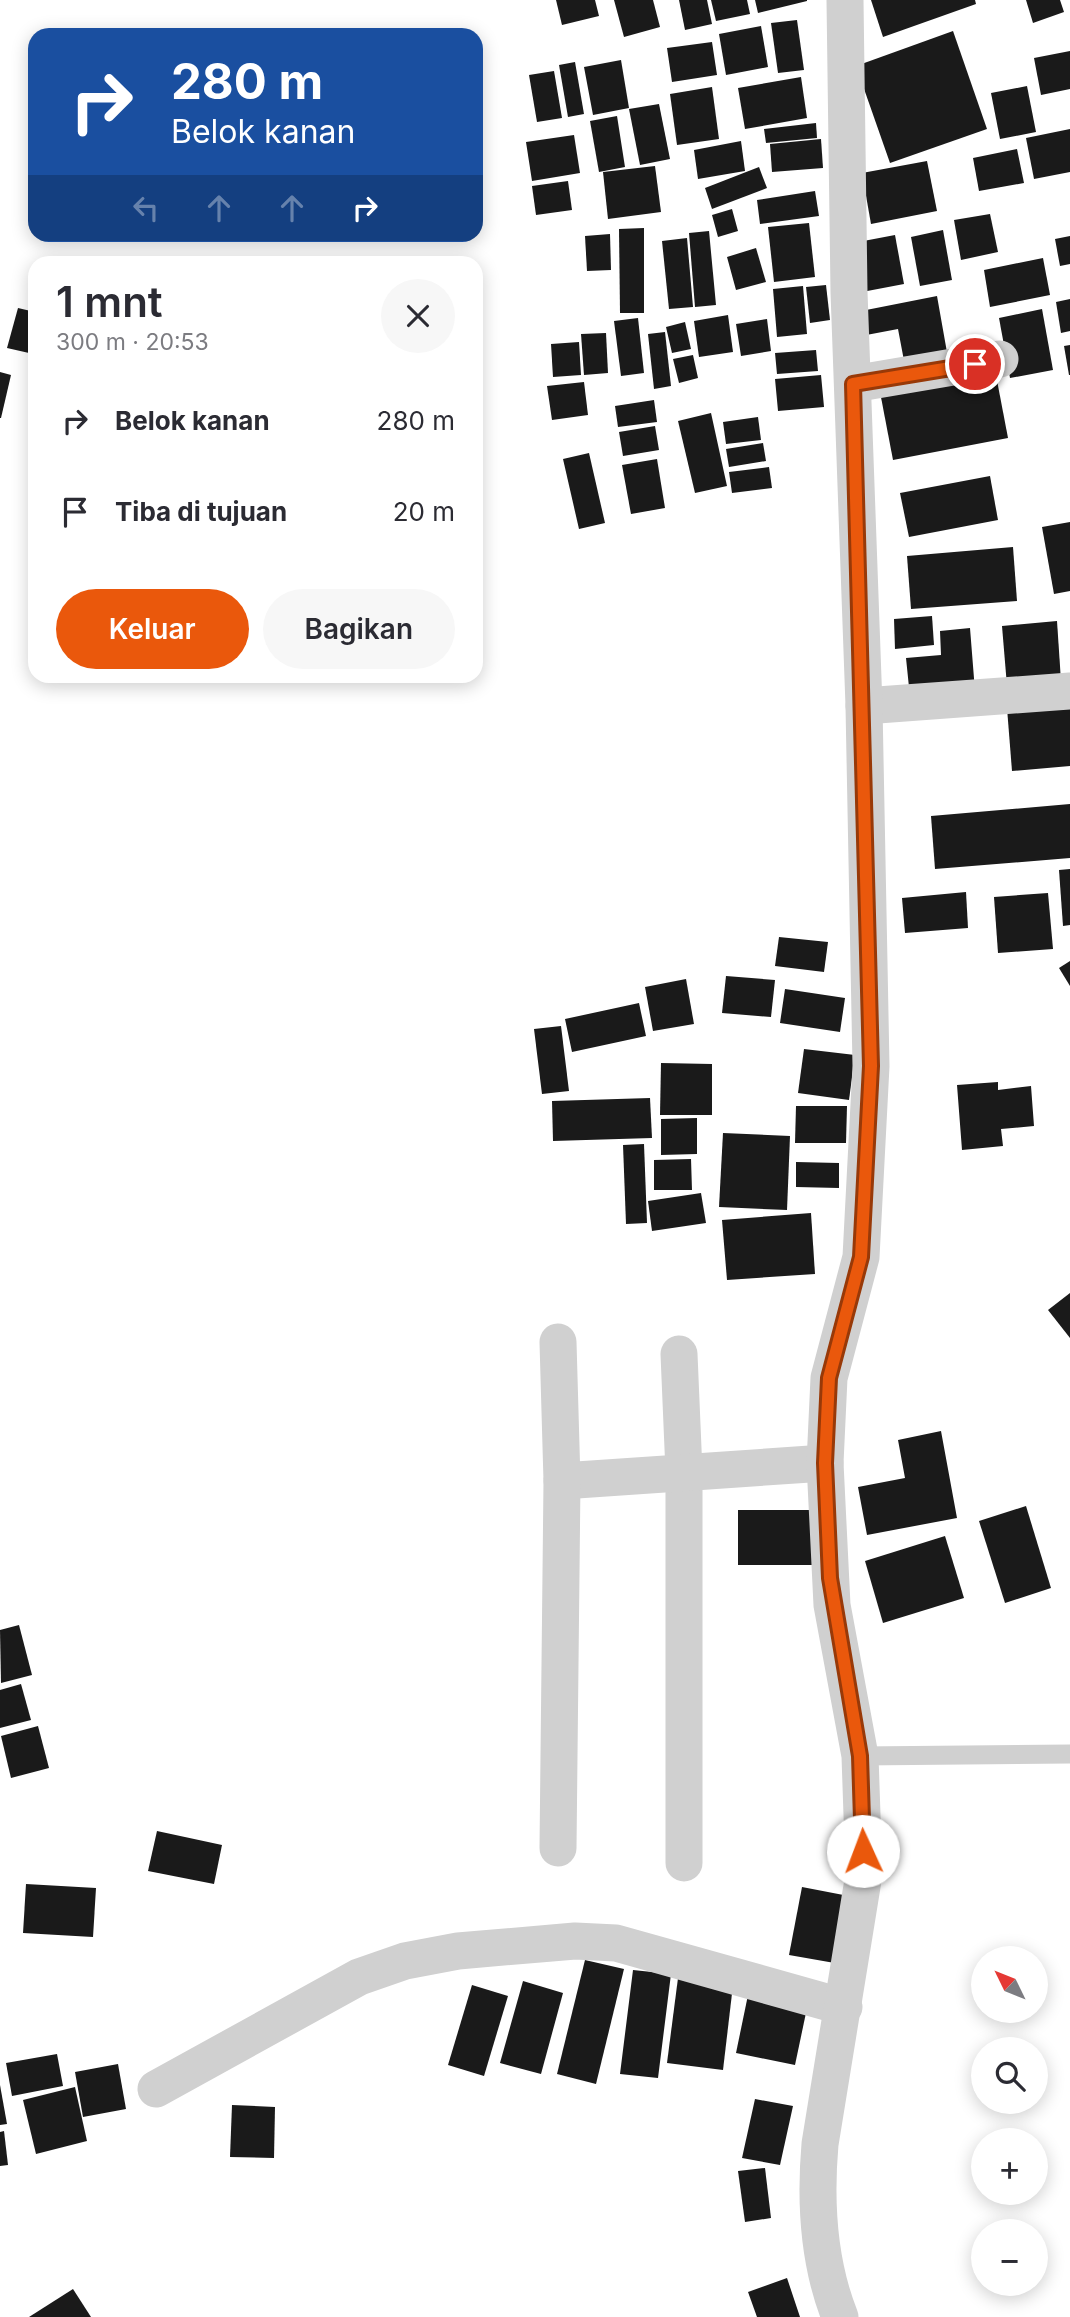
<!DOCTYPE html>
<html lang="id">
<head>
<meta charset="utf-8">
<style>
  body { margin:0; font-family:Inter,sans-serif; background:#f7f7f7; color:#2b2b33; height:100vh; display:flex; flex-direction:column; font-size:26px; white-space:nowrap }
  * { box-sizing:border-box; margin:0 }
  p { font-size:23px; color:#7c7c81 }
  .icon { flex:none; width:38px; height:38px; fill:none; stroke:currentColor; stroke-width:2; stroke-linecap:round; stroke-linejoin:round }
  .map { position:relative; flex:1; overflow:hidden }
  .panel { position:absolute; left:28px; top:256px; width:455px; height:427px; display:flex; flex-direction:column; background:#fff; border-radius:21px; box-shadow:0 4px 18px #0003 }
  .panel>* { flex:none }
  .top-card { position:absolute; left:28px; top:28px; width:455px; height:214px; border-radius:21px; box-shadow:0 4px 18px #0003; background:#1a4fa0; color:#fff; overflow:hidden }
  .needle { width:46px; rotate:313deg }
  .fabs { position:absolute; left:971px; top:1946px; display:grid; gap:14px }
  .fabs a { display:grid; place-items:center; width:77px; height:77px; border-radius:50%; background:#fff; box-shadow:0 4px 18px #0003; font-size:35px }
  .pin { position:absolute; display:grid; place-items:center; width:60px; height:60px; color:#fff; margin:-30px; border:4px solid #fff; border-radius:50%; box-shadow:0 2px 7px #0007 }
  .me { position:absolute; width:77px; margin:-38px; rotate:358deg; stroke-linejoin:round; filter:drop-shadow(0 0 5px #0008) }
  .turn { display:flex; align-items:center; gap:24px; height:147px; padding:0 28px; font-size:32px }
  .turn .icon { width:91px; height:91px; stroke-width:2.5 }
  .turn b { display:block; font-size:49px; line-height:60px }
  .lanes { display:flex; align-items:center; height:66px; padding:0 28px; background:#0003; justify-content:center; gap:35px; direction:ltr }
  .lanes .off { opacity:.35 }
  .round { display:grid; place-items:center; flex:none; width:74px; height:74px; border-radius:37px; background:#f7f7f7 }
  .headline { display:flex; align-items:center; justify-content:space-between; height:119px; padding:0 28px }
  h1 { font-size:42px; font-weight:600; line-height:52px }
  .primary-button { display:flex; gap:14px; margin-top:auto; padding:14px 28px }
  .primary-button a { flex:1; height:80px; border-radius:42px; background:#ea580c; color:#fff; font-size:28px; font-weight:600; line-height:80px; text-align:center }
  .primary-button a+a { background:#f7f7f7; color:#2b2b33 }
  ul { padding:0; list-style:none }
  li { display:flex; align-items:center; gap:21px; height:91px; padding:0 28px }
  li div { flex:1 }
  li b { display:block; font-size:26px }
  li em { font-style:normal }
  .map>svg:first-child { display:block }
  .building { fill:#1a1a1a }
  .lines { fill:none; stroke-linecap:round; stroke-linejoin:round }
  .lane { stroke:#d0d0d0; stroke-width:19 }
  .street { stroke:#d0d0d0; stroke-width:37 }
  .route-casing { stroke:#983908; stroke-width:18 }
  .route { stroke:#ea580c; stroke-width:12 }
</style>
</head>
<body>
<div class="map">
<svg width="1070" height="2317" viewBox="0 0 1070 2317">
  <rect width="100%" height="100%" fill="#fff"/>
  <g class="building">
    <path d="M556 0H595L599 16 562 25Z"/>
    <path d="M614 0H653L660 27 624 37Z"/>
    <path d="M679 0H707L712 24 685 30Z"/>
    <path d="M711 0H747L750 14 716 21Z"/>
    <path d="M755 0H807V1L758 13Z"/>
    <path d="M871 0H975L976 4 883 37Z"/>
    <path d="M1026 0H1060L1064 12 1033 23Z"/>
    <path d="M797 20 804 70 778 73 771 23Z"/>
    <path d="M761 26 768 67 726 75 719 34Z"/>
    <path d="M953 31 987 129 890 163 856 66Z"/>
    <path d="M712 42 717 75 672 82 667 48Z"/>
    <path d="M1070 51V89L1041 95 1034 58Z"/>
    <path d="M621 60 629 108 593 115 584 67Z"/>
    <path d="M575 62 584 114 568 117 559 65Z"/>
    <path d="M554 71 562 118 537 122 529 75Z"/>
    <path d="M801 77 807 118 745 129 738 88Z"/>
    <path d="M1027 86 1036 132 1000 139 991 93Z"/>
    <path d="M712 87 719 139 677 145 670 94Z"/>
    <path d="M659 104 670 159 640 165 629 109Z"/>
    <path d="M617 116 625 167 599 172 590 121Z"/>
    <path d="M816 123 817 138 766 143 764 129Z"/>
    <path d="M1070 129V172L1034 179 1026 138Z"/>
    <path d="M574 135 580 173 532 181 526 142Z"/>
    <path d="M821 139 823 168 772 172 770 144Z"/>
    <path d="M741 141 745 171 698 179 694 150Z"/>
    <path d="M1017 149 1024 183 979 191 973 158Z"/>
    <path d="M927 161 937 211 871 224 862 173Z"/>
    <path d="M655 166 661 212 608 219 603 172Z"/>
    <path d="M759 167 767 188 712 209 705 188Z"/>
    <path d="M568 181 572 210 536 215 532 186Z"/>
    <path d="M815 191 819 216 760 224 757 200Z"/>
    <path d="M732 209 738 231 718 237 712 215Z"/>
    <path d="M990 214 998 252 961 260 954 220Z"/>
    <path d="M809 223 815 277 774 282 768 227Z"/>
    <path d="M644 228V313H620L619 229Z"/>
    <path d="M943 230 952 280 920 286 911 237Z"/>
    <path d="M709 231 716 305 695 307 689 233Z"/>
    <path d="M610 234 611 270 587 271 585 236Z"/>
    <path d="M895 235 904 284 862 292 853 243Z"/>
    <path d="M1070 236V264L1060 266 1055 239Z"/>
    <path d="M687 238 693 307 669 309 662 241Z"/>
    <path d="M756 248 766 282 736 290 727 257Z"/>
    <path d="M1043 258 1050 295 990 307 984 270Z"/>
    <path d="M826 285 830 320 810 323 806 287Z"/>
    <path d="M803 286 807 334 777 337 773 289Z"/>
    <path d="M937 296 948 358 905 366 898 329 861 336 856 312Z"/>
    <path d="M1070 299V331L1061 333 1056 302Z"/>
    <path d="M18 308 35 312V331L29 353 7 348Z"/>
    <path d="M1042 309 1053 370 1010 378 999 318Z"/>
    <path d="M728 315 733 352 699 357 694 321Z"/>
    <path d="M638 318 644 373 621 376 614 321Z"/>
    <path d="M767 319 771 351 741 356 736 324Z"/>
    <path d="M685 322 691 349 672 353 666 327Z"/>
    <path d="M665 332 671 386 654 389 648 334Z"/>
    <path d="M606 333 608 373 584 375 581 334Z"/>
    <path d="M579 342 581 375 553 377 551 344Z"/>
    <path d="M1070 345V375H1069L1064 346Z"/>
    <path d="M816 350 818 371 777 374 775 353Z"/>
    <path d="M693 355 698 378 679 383 673 359Z"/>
    <path d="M995 370 1008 438 893 460 880 392Z"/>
    <path d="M0 372 11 375 1 418H0Z"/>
    <path d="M821 375 824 407 778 411 775 379Z"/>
    <path d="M584 382 588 415 552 420 547 386Z"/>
    <path d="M654 400 657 422 618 427 615 406Z"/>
    <path d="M711 413 727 486 695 493 678 421Z"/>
    <path d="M758 417 761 440 726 444 723 422Z"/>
    <path d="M655 426 659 450 623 456 619 432Z"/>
    <path d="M763 443 766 461 729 467 726 449Z"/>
    <path d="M589 453 605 523 579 529 563 459Z"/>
    <path d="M657 459 665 508 631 514 622 465Z"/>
    <path d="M769 467 772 488 732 493 729 472Z"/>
    <path d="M990 476 998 520 909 537 900 493Z"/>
    <path d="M1070 522V591L1054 594 1042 527Z"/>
    <path d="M1013 547 1017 601 911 609 907 556Z"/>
    <path d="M932 616 934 645 895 649 894 619Z"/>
    <path d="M1057 621 1061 681 1007 686 1002 626Z"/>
    <path d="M970 628 975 691 910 697 906 658 941 655 940 631Z"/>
    <path d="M1070 703V766L1012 771 1007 708Z"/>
    <path d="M1070 804V858L935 869 931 816Z"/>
    <path d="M1070 869V925L1063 926 1059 870Z"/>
    <path d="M966 892 968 928 905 933 902 898Z"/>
    <path d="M1048 893 1053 949 998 953 994 897Z"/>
    <path d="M779 937 828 942 824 972 775 966Z"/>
    <path d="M1070 961V986L1059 968Z"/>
    <path d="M726 976 775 980 771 1017 722 1013Z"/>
    <path d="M686 979 694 1024 653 1031 645 987Z"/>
    <path d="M785 989 845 998 840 1032 780 1023Z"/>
    <path d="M639 1003 646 1036 572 1052 565 1019Z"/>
    <path d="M561 1026 569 1091 542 1094 534 1029Z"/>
    <path d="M804 1049 855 1055 849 1100 798 1093Z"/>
    <path d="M661 1063 712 1064V1115H660Z"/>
    <path d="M998 1082V1090L1031 1086 1034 1126 1001 1129 1003 1146 962 1150 957 1085Z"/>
    <path d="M650 1098 652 1138 553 1141 552 1101Z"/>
    <path d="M796 1106H847L846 1143H795Z"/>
    <path d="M697 1118V1154L661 1155V1119Z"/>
    <path d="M723 1133 790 1136 787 1210 719 1207Z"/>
    <path d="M644 1144 647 1223 626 1224 623 1145Z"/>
    <path d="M691 1159 692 1190H654V1160Z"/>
    <path d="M796 1162 839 1163V1188L796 1187Z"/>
    <path d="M701 1193 706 1223 652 1231 648 1201Z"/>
    <path d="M811 1213 815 1274 727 1280 722 1220Z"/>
    <path d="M1070 1293V1338L1048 1310Z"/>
    <path d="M941 1431 957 1518 867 1535 858 1487 905 1478 898 1440Z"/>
    <path d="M1026 1506 1051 1588 1005 1603 979 1521Z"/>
    <rect x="738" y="1510" width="74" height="55"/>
    <path d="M945 1536 964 1598 883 1623 865 1561Z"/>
    <path d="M19 1625 32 1675 1 1683 0 1630Z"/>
    <path d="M21 1684 31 1720 0 1728V1690Z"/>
    <path d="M38 1726 49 1768 11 1778 1 1736Z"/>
    <path d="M157 1831 222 1845 214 1884 148 1871Z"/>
    <path d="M26 1884 96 1888 93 1937 23 1933Z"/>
    <path d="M802 1887 859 1898 846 1965 789 1955Z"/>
    <path d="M585 1960 624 1969 596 2084 557 2074Z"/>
    <path d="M633 1970 671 1974 658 2078 620 2074Z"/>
    <path d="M678 1978 733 1985 723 2070 667 2063Z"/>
    <path d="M523 1981 563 1993 541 2074 500 2063Z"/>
    <path d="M472 1985 508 1996 484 2076 448 2065Z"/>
    <path d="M748 1995 807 2008 795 2065 736 2053Z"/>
    <path d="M57 2054 63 2086 12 2096 6 2063Z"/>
    <path d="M118 2064 126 2109 83 2117 75 2072Z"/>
    <path d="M0 2085 7 2124 0 2125Z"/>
    <path d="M75 2087 87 2141 36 2154 23 2100Z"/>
    <path d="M755 2099 793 2106 780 2165 742 2158Z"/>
    <path d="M232 2105 275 2107 274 2158 230 2157Z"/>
    <path d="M4 2131 8 2165 0 2166V2132Z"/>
    <path d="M765 2168 771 2218 745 2222 738 2171Z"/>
    <path d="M787 2278 800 2317H757L748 2292Z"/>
    <path d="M73 2289 91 2317H29Z"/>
  </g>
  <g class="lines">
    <path class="lane" d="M860 1756 1070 1754"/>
    <g class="street">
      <path d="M853 384 1000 359"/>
      <path d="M864 706 1070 691"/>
      <path d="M679 1354 684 1472V1863"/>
      <path d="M562 1481 825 1463"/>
      <path d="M558 1848 562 1481 558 1342"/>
      <path d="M156 2089 359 1977 405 1961 458 1951 575 1941 616 1943 844 2007"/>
      <path d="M840 2317C818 2262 815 2202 820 2144L864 1874 860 1756 832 1605 825 1463 829 1378 861 1257 871 1066 864 706 849 292 845 0"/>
    </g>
  </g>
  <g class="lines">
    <g class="route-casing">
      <path id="route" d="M863 1851 860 1756 830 1578 825 1463 829 1378 861 1257 871 1066 853 384 975 364"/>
    </g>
    <use href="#route" class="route"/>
  </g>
</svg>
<div class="fabs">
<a><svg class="needle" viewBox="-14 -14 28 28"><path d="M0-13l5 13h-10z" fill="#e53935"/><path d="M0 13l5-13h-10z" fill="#7c7c81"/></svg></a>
<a><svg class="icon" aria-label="search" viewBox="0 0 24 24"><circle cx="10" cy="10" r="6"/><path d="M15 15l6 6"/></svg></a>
<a>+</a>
<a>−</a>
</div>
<div class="pin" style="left:975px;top:364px;background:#d93025"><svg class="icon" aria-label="arrive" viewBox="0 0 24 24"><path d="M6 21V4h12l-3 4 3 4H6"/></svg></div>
<svg class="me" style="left:863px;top:1851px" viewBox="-20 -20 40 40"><circle r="19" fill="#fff"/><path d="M0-13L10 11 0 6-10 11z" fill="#ea580c"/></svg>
<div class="top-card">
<div class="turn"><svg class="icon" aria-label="right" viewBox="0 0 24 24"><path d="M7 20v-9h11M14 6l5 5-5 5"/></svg><div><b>280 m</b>Belok kanan</div></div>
<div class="lanes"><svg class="icon off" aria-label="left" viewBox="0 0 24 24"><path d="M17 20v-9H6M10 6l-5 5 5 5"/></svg><svg class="icon off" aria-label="ahead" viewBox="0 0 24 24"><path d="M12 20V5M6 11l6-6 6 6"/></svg><svg class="icon off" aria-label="ahead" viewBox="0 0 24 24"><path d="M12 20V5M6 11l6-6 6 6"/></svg><svg class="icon" aria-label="right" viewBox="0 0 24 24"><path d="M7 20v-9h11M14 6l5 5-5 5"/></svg></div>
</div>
<section class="panel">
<div class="headline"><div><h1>1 mnt</h1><p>300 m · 20:53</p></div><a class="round"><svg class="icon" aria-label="close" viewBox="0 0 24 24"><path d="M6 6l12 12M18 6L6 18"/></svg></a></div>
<ul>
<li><svg class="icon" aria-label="right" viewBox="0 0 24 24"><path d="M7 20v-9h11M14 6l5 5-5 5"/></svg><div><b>Belok kanan</b></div><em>280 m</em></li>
<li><svg class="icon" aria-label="arrive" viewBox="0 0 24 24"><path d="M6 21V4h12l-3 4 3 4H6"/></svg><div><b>Tiba di tujuan</b></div><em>20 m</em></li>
</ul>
<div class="primary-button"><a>Keluar</a><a>Bagikan</a></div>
</section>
</div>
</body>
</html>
